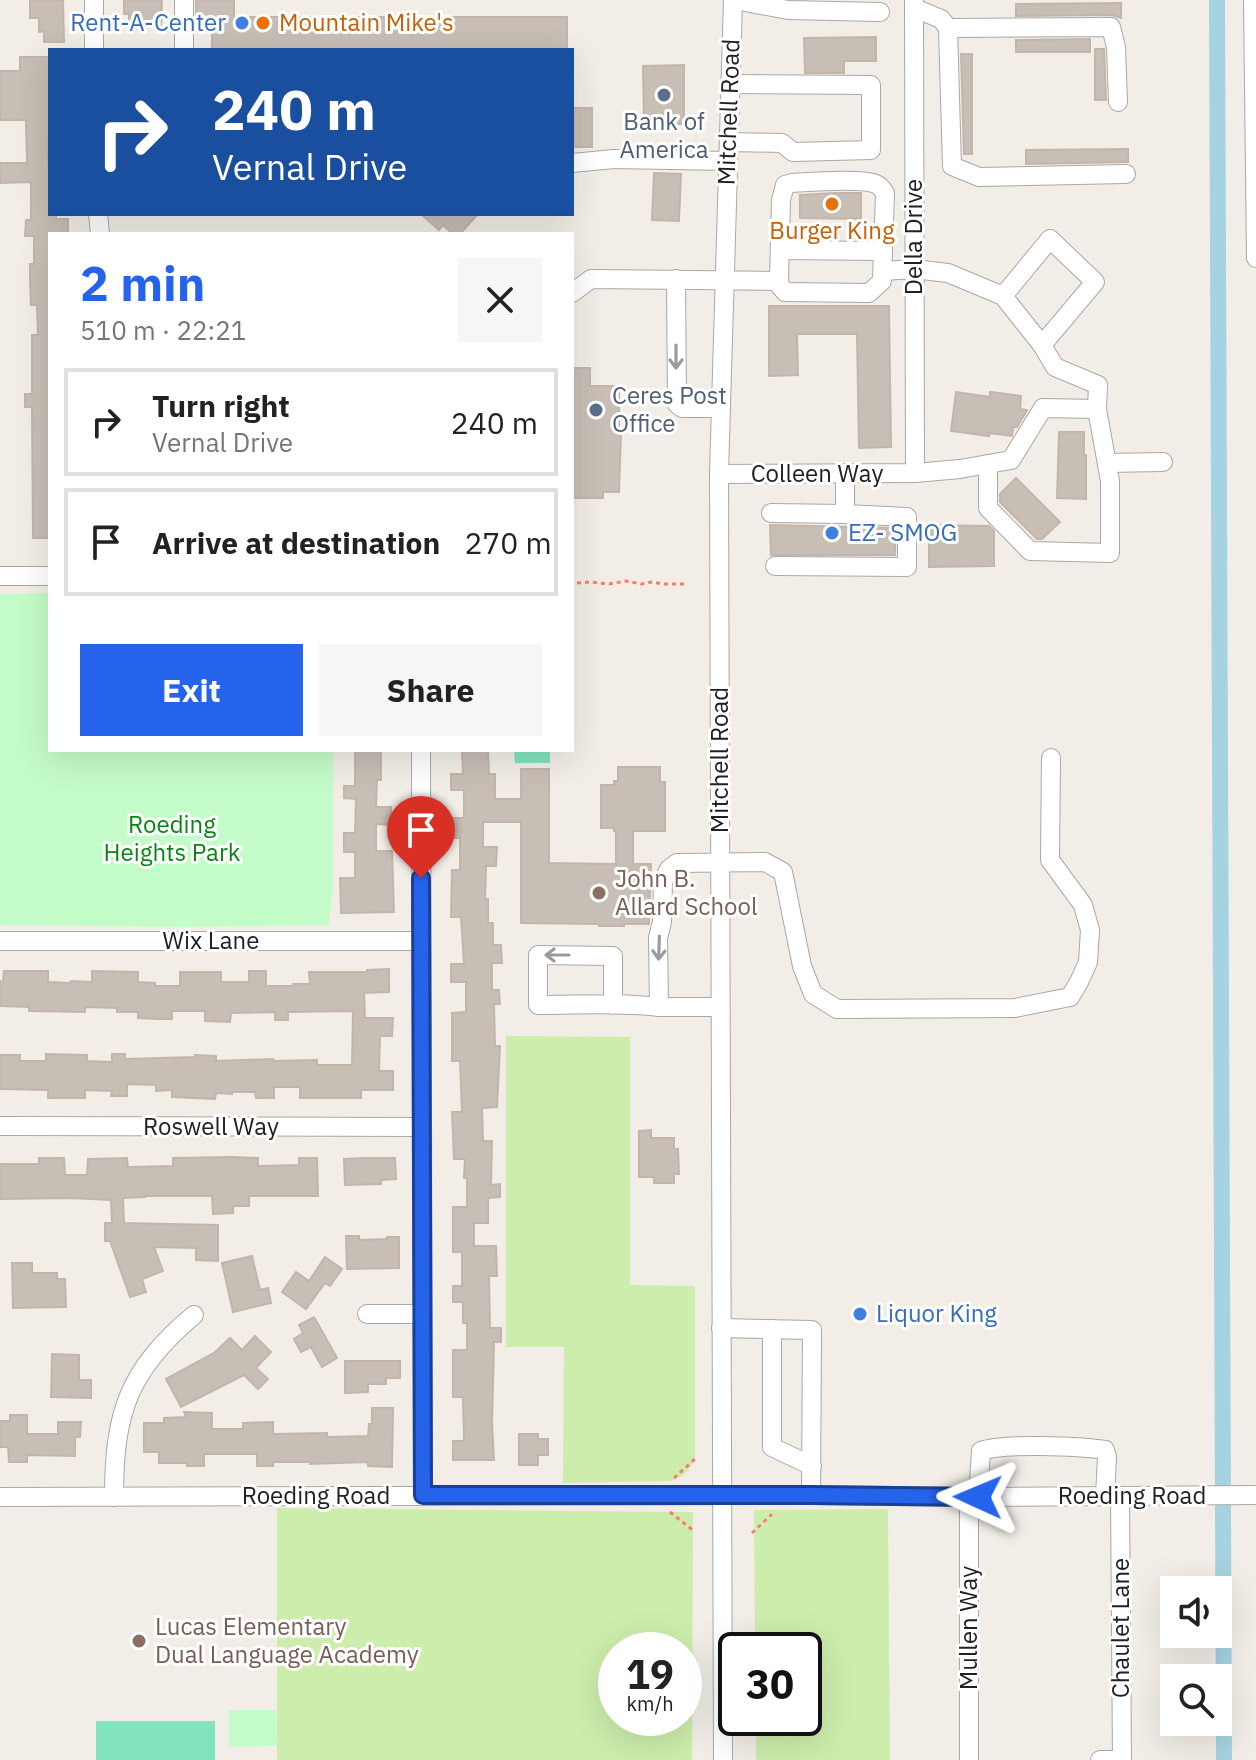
<!DOCTYPE html>
<html lang="en">
<head>
<meta charset="utf-8">
<style>
  body { margin:0; font-family:"IBM Plex Sans",sans-serif; background:#f6f6f6; color:#222; height:100vh; display:flex; flex-direction:column; font-size:30px; white-space:nowrap }
  * { box-sizing:border-box; margin:0 }
  p { font-size:26px; color:#767676 }
  .icon { flex:none; width:44px; height:44px; fill:none; stroke:currentColor; stroke-width:2; stroke-linecap:round; stroke-linejoin:round }
  .map { position:relative; flex:1; overflow:hidden }
  .details { position:absolute; left:48px; top:232px; width:526px; height:520px; display:flex; flex-direction:column; background:#fff; border-radius:0px; box-shadow:0 8px 32px #0002 }
  .details>* { flex:none }
  .hud { position:absolute; left:48px; top:48px; width:526px; height:168px; border-radius:0px; box-shadow:0 8px 32px #0002; background:#1a4fa0; color:#fff; overflow:hidden }
  .fabs { position:absolute; left:1160px; top:1576px; display:grid; gap:16px }
  .fabs a { display:grid; place-items:center; width:72px; height:72px; border-radius:0px; background:#fff; box-shadow:0 8px 32px #0002; font-size:40px }
  .speed { position:absolute; left:598px; top:1632px; display:flex; gap:16px; font-size:40px; font-weight:700; text-align:center }
  .speed>* { display:grid; place-content:center; width:104px; height:104px; border-radius:50%; background:#fff; box-shadow:0 8px 32px #0002; line-height:1 }
  .speed small { font-size:20px; font-weight:400 }
  .speed .limit { border:4px solid #111; border-radius:12px; background:#fff; color:#111 }
  .pin { position:absolute; display:grid; place-items:center; width:68px; height:68px; color:#fff; margin:-82px -34px; border-radius:50% 50% 50% 0; rotate:-45deg; box-shadow:0 0 8px #0007 }
  .pin .icon { rotate:45deg }
  .me { position:absolute; width:88px; margin:-44px; rotate:271deg; stroke-linejoin:round; filter:drop-shadow(0 0 6px #0008) }
  .turn { display:flex; align-items:center; gap:28px; height:168px; padding:0 32px; font-size:36px }
  .turn .icon { width:104px; height:104px; stroke-width:2.5 }
  .turn b { display:block; font-size:56px; line-height:68px }
  .round { display:grid; place-items:center; flex:none; width:84px; height:84px; border-radius:0px; background:#f6f6f6 }
  .headline { display:flex; align-items:center; justify-content:space-between; height:136px; padding:0 32px }
  h1 { font-size:48px; font-weight:800; line-height:60px; color:#2563eb }
  .button { display:flex; gap:16px; margin-top:auto; padding:16px 32px }
  .button a { flex:1; height:92px; border-radius:0px; background:#2563eb; color:#fff; font-size:32px; font-weight:800; line-height:92px; text-align:center }
  .button a+a { background:#f6f6f6; color:#222 }
  ul { padding:0; list-style:none }
  li { display:flex; align-items:center; gap:24px; height:108px; margin:0 16px 12px; padding:0 16px; border:4px solid #e0e0e0; border-radius:0px }
  li div { flex:1 }
  li b { display:block; font-size:30px }
  li em { font-style:normal }
  .map>svg:first-child { display:block }
  .grass { fill:#ccedac; fill-rule:evenodd }
  .park { fill:#c4fcc9 }
  .pitch { fill:#82e3bf }
  .lines { fill:none; stroke-linecap:round; stroke-linejoin:round }
  .canal { stroke:#a6d3e1; stroke-width:16 }
  .building { fill:#c7beb6; stroke:#c4b5a9; stroke-width:2 }
  .minor-casing { stroke:#a8a8a8; stroke-width:20 }
  .path { stroke:#ff7b6b; stroke-width:3; stroke-dasharray:4 4; stroke-linecap:butt }
  .minor { stroke:#fff; stroke-width:18 }
  .oneway { stroke:#9b9b9b }
  .route-casing { stroke:#184099; stroke-width:20 }
  .route { stroke:#2563eb; stroke-width:14 }
  .shop-dot { fill:#3f7fe0; stroke:#fff; stroke-width:3 }
  .food-dot { fill:#e8710a; stroke:#fff; stroke-width:3 }
  .service-dot { fill:#5c6f8a; stroke:#fff; stroke-width:3 }
  .education-dot { fill:#8d6e63; stroke:#fff; stroke-width:3 }
  .labels { text-anchor:middle; stroke-width:6; stroke-linejoin:round; paint-order:stroke }
  .shop-label { font-size:24px; fill:#366cbe; stroke:#fff; text-anchor:start }
  .food-label { font-size:24px; fill:#c56008; stroke:#fff; text-anchor:start }
  .street-label { font-size:24px; fill:#212121; stroke:#fff }
  .service-label { font-size:24px; fill:#4e5e75; stroke:#fff }
  .park-label { font-size:24px; fill:#078712; stroke:#fff }
  .education-label { font-size:24px; fill:#785e54; stroke:#fff; text-anchor:start }
</style>
</head>
<body>
<div class="map">
<svg width="1256" height="1760" viewBox="0 0 1256 1760">
  <rect width="100%" height="100%" fill="#f2eee7"/>
  <g class="grass">
    <path d="M506 1036 630 1037V1285L695 1286V1455L694 1461 687 1472 682 1476 671 1481 563 1483 564 1347H506Z"/>
    <path d="M277 1508 693 1512 692 1760H277ZM616 1650H684V1718H616Z"/>
    <path d="M888 1509 890 1760H756V1718H804V1650H755L754 1510Z"/>
  </g>
  <g class="park">
    <path d="M50 593V750H333V885L329 925 186 927 0 925V594Z"/>
    <path d="M229 1710H276L277 1746 229 1747Z"/>
  </g>
  <g class="pitch">
    <path d="M514 750H550V763H515Z"/>
    <rect x="96" y="1721" width="119" height="39"/>
  </g>
  <g class="lines">
    <path class="canal" d="M1217 0 1224 1760"/>
  </g>
  <g class="building">
    <path d="M30 0H63L64 42H44V31L39 32V18H30Z"/>
    <path d="M124 0H162L161 27 129 26V14H124Z"/>
    <path d="M196 0H234V17H567V50H212V28H206V17H196Z"/>
    <path d="M1121 3V18L1111 15 1016 16V4Z"/>
    <path d="M876 37V61H844V73H805L804 38Z"/>
    <path d="M1090 39V52H1016V40Z"/>
    <path d="M1095 49H1104L1106 100H1095Z"/>
    <path d="M961 54H972V154H964Z"/>
    <path d="M20 57H50V139H47L48 165H50V214H56V219H68V234H50V538H33L32 407H25V394H32V335H38L37 305H31L30 280V264H34V236H25L26 220H31V182L0 183V163H27L26 120H0V71H20Z"/>
    <path d="M684 65V124H644L643 66Z"/>
    <rect x="572" y="108" width="20" height="39"/>
    <path d="M1128 149V162L1026 164V150Z"/>
    <path d="M654 173 681 174 679 221 652 220Z"/>
    <path d="M835 193H861V219L800 218V195Z"/>
    <path d="M421 214H478L460 234H453L443 225 439 230Z"/>
    <path d="M769 306H889L891 447 859 448 857 334H797L798 375 769 376Z"/>
    <path d="M572 368H590V386H619V435L621 434 619 492H603V498H572Z"/>
    <path d="M956 392 990 397V392L1021 396 1020 409 1027 410 1026 412 1017 427H1013L1012 436 989 433V436L951 431Z"/>
    <path d="M1059 432H1084V455H1086V499L1057 498Z"/>
    <path d="M1016 478 1060 522 1042 539H1037L1000 502V494Z"/>
    <path d="M770 525 895 528V555H771Z"/>
    <path d="M929 525 989 526 994 531V566L929 567Z"/>
    <path d="M355 750H381V780H377L376 807H391V825L376 824V851H392L394 912 341 913 340 878H355V852H344V833H355L356 799 344 798V786H355Z"/>
    <path d="M462 751H488L489 774H495V799H521V769H549V863L616 864V831H614V828H601V785H614V781H618V767H660V782H665V831H633V864H651L649 924H624V926H599V924L521 923V822H483V847H497L496 866H486L485 899H488V923H493V945H501L502 963H492V990H499L500 1004H494L495 1046H500L497 1107 482 1108 483 1141H492L491 1185 500 1184V1197L488 1198V1223H474V1246H496L497 1276H489L490 1328H501V1342H494L492 1423 494 1460H453V1441H464L463 1397H453V1350H467V1323H463V1302H453V1286H462V1252H453V1207H467V1178H464L465 1159H454L452 1112H462L460 1061H452V1013L466 1012V982H451V964H464L461 917H451L452 870H460V838H451V818H464V790H451V774H463Z"/>
    <path d="M389 969V992L364 993 365 1018H393L392 1036H380L379 1071H393V1090H361V1098H300V1087H274V1098H256L255 1092H232V1094L216 1093 215 1099 172 1097V1090L156 1091V1085L127 1084V1096H111L112 1091 85 1090V1098H48V1090L0 1089V1055H20V1061H46V1054L87 1055V1061L112 1062V1054H125V1059L195 1057V1055L216 1056V1061L273 1059V1061L317 1060V1065H352L353 1011 288 1012V1020H275V1012L231 1013 230 1022 205 1021V1011H172V1019H159L138 1018V1012H117V1008L85 1007V1012L29 1011V1007L0 1006V981L3 982 4 971H48V982L71 983V981L92 982V971L138 972V982L155 983V986H180V972H221V982H249V971H266V986H293V984H310L309 972H367V970Z"/>
    <path d="M651 1130V1138H674V1149H678L679 1174H674V1183H654V1177H639V1131Z"/>
    <path d="M232 1157 258 1158V1166L299 1165V1158H317L318 1196H249V1206H233V1213L213 1214 212 1196H145V1197L123 1198 124 1223 218 1225V1261L196 1260V1248L154 1247 163 1271 142 1279 146 1292 130 1297 110 1241H105V1223H112L111 1200 70 1198 0 1199V1164H39V1158H64L65 1175H87L88 1159 127 1158 128 1167 173 1166V1158Z"/>
    <path d="M365 1158H395L396 1179 381 1180V1184L345 1185 344 1159Z"/>
    <path d="M346 1236H359V1240L387 1239V1237H399V1268L347 1269Z"/>
    <path d="M252 1256 260 1290 268 1288 271 1303 233 1312 222 1263Z"/>
    <path d="M325 1257 342 1269 330 1286 325 1283 306 1309 282 1292 296 1272 309 1281Z"/>
    <path d="M12 1263H32V1273H57V1279H65L66 1307 13 1308Z"/>
    <path d="M314 1317 337 1358 322 1367 311 1347 301 1352 294 1339 303 1333 299 1325Z"/>
    <path d="M255 1336 271 1352 256 1368 268 1379 258 1389 244 1375 181 1407 166 1379 214 1353 230 1338 242 1350Z"/>
    <path d="M52 1354 79 1355V1380H91V1398L51 1397Z"/>
    <path d="M345 1361H400V1378H386V1384H368V1392L345 1393Z"/>
    <path d="M372 1408H393L392 1467 368 1466V1462L310 1464V1462H273V1466H257V1454H204V1466H187V1463H159V1452H144V1423H164V1418L186 1417 184 1412 212 1413V1429H243V1423L273 1422V1434L327 1433V1437L368 1436 369 1424H372Z"/>
    <path d="M10 1415H27V1434H58V1422H81L80 1437H75V1456L27 1455V1462H9L8 1447H0V1421H10Z"/>
    <path d="M519 1434H538V1439H548V1455H538V1465H519Z"/>
  </g>
  <g class="lines">
    <g class="minor-casing">
      <g id="minor">
        <path d="M94 0V50"/>
        <path d="M735 0 788 10 880 12"/>
        <path d="M914 0 915 473"/>
        <path d="M1253 0 1256 258"/>
        <path d="M914 8 941 19 948 28"/>
        <path d="M184 50V0"/>
        <path d="M1118 102 1116 47 1111 27 948 28 952 166 979 177 1126 174"/>
        <path d="M729 142 782 143 793 152 871 150V85L731 84"/>
        <path d="M572 163 614 159 728 161"/>
        <path d="M98 214 100 234"/>
        <path d="M780 250 883 251"/>
        <path d="M883 271 914 269 948 273 1003 296 1050 239 1095 282 1042 345 1003 296"/>
        <path d="M676 279 677 404 682 408H721"/>
        <path d="M572 293 591 279 779 281 780 286 785 292 869 293 882 281 885 193C881 188 882 187 876 184 861 178 810 182 792 183L785 185 781 200 779 281"/>
        <path d="M1107 463 1163 462"/>
        <path d="M988 464V508L1030 551 1110 553V481L1097 409"/>
        <path d="M719 474 915 473 960 469 1011 460 1043 408 1097 409 1098 385 1055 367 1042 345"/>
        <path d="M771 513 845 514V473"/>
        <path d="M775 566 907 567V517L845 514"/>
        <path d="M0 576H50"/>
        <path d="M421 750 423 1495"/>
        <path d="M0 941H421"/>
        <path d="M613 1005V956L538 955V1005C578 1005 619 1002 659 1007"/>
        <path d="M720 1007H659L658 938 662 922 663 881 669 869 677 863 765 862 783 872 802 966 813 994 837 1009 1015 1008 1070 997 1079 982 1088 962 1090 930 1083 905 1050 860 1051 758"/>
        <path d="M0 1126 422 1127"/>
        <path d="M367 1314H422"/>
        <path d="M721 1328 812 1330 811 1495"/>
        <path d="M772 1329V1447L812 1466"/>
        <path d="M0 1497 811 1495 978 1497 1256 1495"/>
        <path d="M114 1497C114 1413 128 1370 194 1315"/>
        <path d="M969 1497V1760"/>
        <path d="M978 1497 981 1451C1003 1443 1079 1446 1105 1450L1107 1457 1105 1496"/>
        <path d="M723 1760 719 474 733 0"/>
        <path d="M1100 1760H1122L1120 1496"/>
      </g>
    </g>
    <g class="path">
      <path d="M577 583 590 582 609 584 626 581 641 584 652 582 662 584H686"/>
      <path d="M674 1478 695 1459"/>
      <path d="M670 1512 695 1532"/>
      <path d="M752 1533 772 1514"/>
    </g>
    <use href="#minor" class="minor"/>
  </g>
  <defs><path id="oneway-shaft" d="M-6 0H5M1.5-3L5.5 0L1.5 3" fill="none" stroke-width="1.6" stroke-linecap="round" stroke-linejoin="round" transform="scale(2)"/></defs>
  <g class="oneway">
    <use href="#oneway-shaft" transform="translate(676 357) rotate(90)"/>
    <use href="#oneway-shaft" transform="translate(659 948) rotate(92)"/>
    <use href="#oneway-shaft" transform="translate(557 955) rotate(-180)"/>
  </g>
  <g class="lines">
    <g class="route-casing">
      <path id="route" d="M421 878 423 1495H811L978 1497"/>
    </g>
    <use href="#route" class="route"/>
  </g>
  <g class="shop-dot">
    <circle cx="242" cy="23" r="8"/>
    <circle cx="832" cy="533" r="8"/>
    <circle cx="860" cy="1314" r="8"/>
  </g>
  <g class="food-dot">
    <circle cx="263" cy="23" r="8"/>
    <circle cx="832" cy="204" r="8"/>
  </g>
  <g class="service-dot">
    <circle cx="664" cy="95" r="8"/>
    <circle cx="596" cy="410" r="8"/>
  </g>
  <g class="education-dot">
    <circle cx="599" cy="893" r="8"/>
    <circle cx="139" cy="1641" r="8"/>
  </g>
  <g class="labels">
    <g class="shop-label">
      <text x="226" y="31" text-anchor="end">Rent-A-Center</text>
      <text x="848" y="541">EZ- SMOG</text>
      <text x="876" y="1322">Liquor King</text>
    </g>
    <g class="food-label">
      <text x="279" y="31">Mountain Mike's</text>
      <text x="832" y="239" text-anchor="middle">Burger King</text>
    </g>
    <g class="street-label">
      <text transform="translate(729 112) rotate(-88)" y="8">Mitchell Road</text>
      <text transform="translate(914 237) rotate(-90)" y="8">Della Drive</text>
      <text x="817" y="482">Colleen Way</text>
      <text transform="translate(720 760) rotate(-90)" y="8">Mitchell Road</text>
      <text x="211" y="949">Wix Lane</text>
      <text x="211" y="1135">Roswell Way</text>
      <text x="316" y="1504">Roeding Road</text>
      <text x="1132" y="1504">Roeding Road</text>
      <text transform="translate(969 1628) rotate(-90)" y="8">Mullen Way</text>
      <text transform="translate(1121 1628) rotate(-90)" y="8">Chaulet Lane</text>
    </g>
    <g class="service-label">
      <text x="664" y="130">Bank of<tspan x="664" dy="28">America</tspan></text>
      <text x="612" y="404" text-anchor="start">Ceres Post<tspan x="612" dy="28">Office</tspan></text>
    </g>
    <g class="park-label">
      <text x="172" y="833">Roeding<tspan x="172" dy="28">Heights Park</tspan></text>
    </g>
    <g class="education-label">
      <text x="615" y="887">John B.<tspan x="615" dy="28">Allard School</tspan></text>
      <text x="155" y="1635">Lucas Elementary<tspan x="155" dy="28">Dual Language Academy</tspan></text>
    </g>
  </g>
</svg>
<div class="fabs">
<a><svg class="icon" aria-label="sound" viewBox="0 0 24 24"><path d="M4 9h4l5-4v14l-5-4H4zM17 9q2 3 0 6"/></svg></a>
<a><svg class="icon" aria-label="search" viewBox="0 0 24 24"><circle cx="10" cy="10" r="6"/><path d="M15 15l6 6"/></svg></a>
</div>
<div class="speed"><div>19<small>km/h</small></div><div class="limit">30</div></div>
<div class="pin" style="left:421px;top:878px;background:#d93025"><svg class="icon" aria-label="arrive" viewBox="0 0 24 24"><path d="M6 21V4h12l-3 4 3 4H6"/></svg></div>
<svg class="me" style="left:978px;top:1497px" viewBox="-20 -20 40 40"><path d="M0-17L14 15 0 8-14 15z" fill="#2563eb" stroke="#fff" stroke-width="4"/></svg>
<div class="hud">
<div class="turn"><svg class="icon" aria-label="right" viewBox="0 0 24 24"><path d="M7 20v-9h11M14 6l5 5-5 5"/></svg><div><b>240 m</b>Vernal Drive</div></div>
</div>
<section class="details">
<div class="headline"><div><h1>2 min</h1><p>510 m · 22:21</p></div><a class="round"><svg class="icon" aria-label="close" viewBox="0 0 24 24"><path d="M6 6l12 12M18 6L6 18"/></svg></a></div>
<ul>
<li><svg class="icon" aria-label="right" viewBox="0 0 24 24"><path d="M7 20v-9h11M14 6l5 5-5 5"/></svg><div><b>Turn right</b><p>Vernal Drive</p></div><em>240 m</em></li>
<li><svg class="icon" aria-label="arrive" viewBox="0 0 24 24"><path d="M6 21V4h12l-3 4 3 4H6"/></svg><div><b>Arrive at destination</b></div><em>270 m</em></li>
</ul>
<div class="button"><a>Exit</a><a>Share</a></div>
</section>
</div>
</body>
</html>
